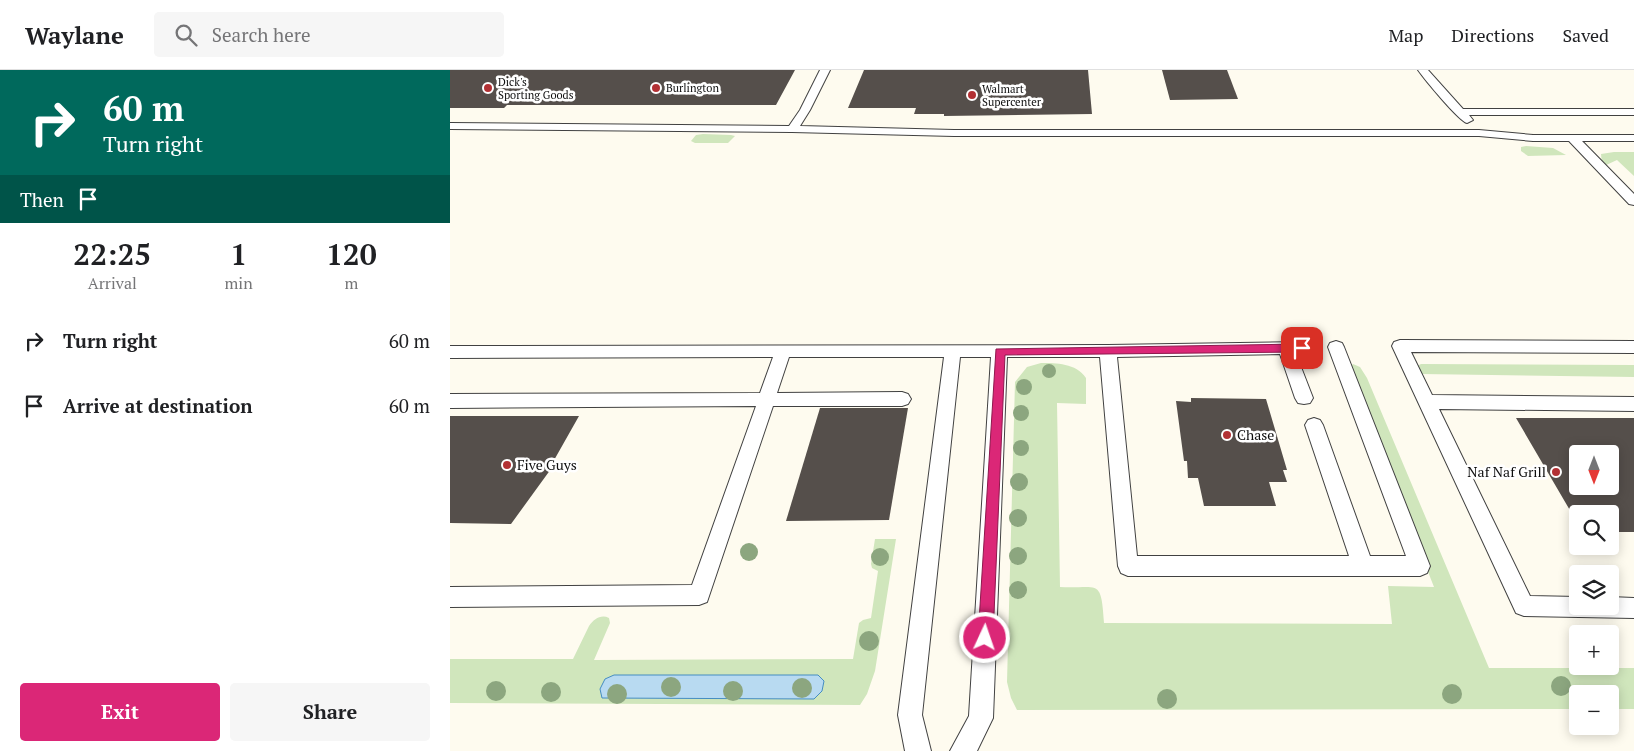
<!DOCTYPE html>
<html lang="en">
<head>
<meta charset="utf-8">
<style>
  body { margin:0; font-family:"PT Serif",serif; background:#f6f6f6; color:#202124; height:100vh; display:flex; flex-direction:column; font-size:19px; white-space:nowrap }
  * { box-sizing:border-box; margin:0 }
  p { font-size:16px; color:#757577 }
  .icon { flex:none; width:28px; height:28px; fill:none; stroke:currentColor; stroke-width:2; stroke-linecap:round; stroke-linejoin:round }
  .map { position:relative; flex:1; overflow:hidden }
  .drawer { display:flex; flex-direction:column; background:#fff; width:450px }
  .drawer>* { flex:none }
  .top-card { background:#00695c; color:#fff; overflow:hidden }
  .needle { width:32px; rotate:180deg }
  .fabs { position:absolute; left:1119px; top:375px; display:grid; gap:10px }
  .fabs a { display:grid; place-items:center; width:50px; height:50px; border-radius:5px; background:#fff; box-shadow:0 2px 12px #0003; font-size:25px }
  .pin { position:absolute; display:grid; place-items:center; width:42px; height:42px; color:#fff; margin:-21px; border-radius:10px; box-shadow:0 2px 8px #0006 }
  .me { position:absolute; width:55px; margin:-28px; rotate:3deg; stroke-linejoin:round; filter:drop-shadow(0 0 4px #0008) }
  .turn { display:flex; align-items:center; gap:18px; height:105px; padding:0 20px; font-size:22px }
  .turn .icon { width:65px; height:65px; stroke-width:2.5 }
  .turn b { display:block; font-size:35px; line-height:42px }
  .then { display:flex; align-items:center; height:48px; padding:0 20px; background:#0003; gap:10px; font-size:19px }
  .eta { display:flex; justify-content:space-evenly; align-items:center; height:85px; text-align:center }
  .eta b { font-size:30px; font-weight:700; line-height:35px }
  .cta { display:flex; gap:10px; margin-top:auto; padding:10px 20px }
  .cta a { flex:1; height:58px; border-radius:5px; background:#db2777; color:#fff; font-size:20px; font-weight:700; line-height:58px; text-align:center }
  .cta a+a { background:#f6f6f6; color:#202124 }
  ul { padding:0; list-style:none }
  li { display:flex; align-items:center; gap:15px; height:65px; padding:0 20px }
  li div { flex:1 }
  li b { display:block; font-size:19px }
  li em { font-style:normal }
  header { display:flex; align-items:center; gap:30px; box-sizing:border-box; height:70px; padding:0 25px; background:#fff; border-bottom:1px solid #e0e0e0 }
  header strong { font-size:24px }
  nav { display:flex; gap:28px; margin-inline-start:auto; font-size:18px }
  .search { width:350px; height:45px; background:#f6f6f6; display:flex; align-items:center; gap:12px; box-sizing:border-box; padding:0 18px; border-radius:5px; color:#757577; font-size:19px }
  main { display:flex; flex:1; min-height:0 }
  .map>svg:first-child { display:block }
  .green { fill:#d0e6bc }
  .water { fill:#b8daf1; stroke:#458dc2 }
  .building { fill:#554f4b; fill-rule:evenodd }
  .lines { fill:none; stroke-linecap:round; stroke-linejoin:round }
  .lane-casing { stroke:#414141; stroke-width:2 }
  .lane { fill:#fff; fill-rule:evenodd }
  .tree { fill:#8ca67f }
  .route { fill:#db2777; stroke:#8e194d }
  .poi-dot { fill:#b23134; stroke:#fff; stroke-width:2 }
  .labels { text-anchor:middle; stroke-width:5; stroke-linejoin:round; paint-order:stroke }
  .far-poi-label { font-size:11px; fill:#0e0e0e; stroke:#fff; text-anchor:start }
  .poi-label { font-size:14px; fill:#0e0e0e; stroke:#fff; text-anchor:start }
</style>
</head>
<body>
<header>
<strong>Waylane</strong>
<div class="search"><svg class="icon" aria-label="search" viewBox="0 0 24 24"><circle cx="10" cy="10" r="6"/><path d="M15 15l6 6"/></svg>Search here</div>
<nav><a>Map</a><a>Directions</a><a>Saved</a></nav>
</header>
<main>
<section class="drawer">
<div class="top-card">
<div class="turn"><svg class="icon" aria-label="right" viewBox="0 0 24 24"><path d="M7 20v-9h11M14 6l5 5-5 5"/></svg><div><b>60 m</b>Turn right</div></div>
<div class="then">Then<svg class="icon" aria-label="arrive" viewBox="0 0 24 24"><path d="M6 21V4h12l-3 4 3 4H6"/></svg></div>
</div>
<div class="eta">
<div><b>22:25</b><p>Arrival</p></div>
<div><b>1</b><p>min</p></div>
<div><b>120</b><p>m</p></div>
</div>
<ul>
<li><svg class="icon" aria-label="right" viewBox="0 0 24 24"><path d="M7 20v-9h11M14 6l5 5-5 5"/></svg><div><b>Turn right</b></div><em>60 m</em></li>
<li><svg class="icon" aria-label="arrive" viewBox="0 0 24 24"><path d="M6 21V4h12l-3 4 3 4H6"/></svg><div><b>Arrive at destination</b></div><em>60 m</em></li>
</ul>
<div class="cta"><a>Exit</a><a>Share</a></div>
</section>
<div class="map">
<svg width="1184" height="681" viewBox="0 0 1184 681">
  <rect width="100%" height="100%" fill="#fefbef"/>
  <g class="green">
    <path d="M253 64 281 65 285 66 278 73H245L241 71 246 65Z"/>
    <path d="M1076 76 1103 78 1116 85 1078 86 1071 81V77Z"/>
    <path d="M1164 82H1184V106L1167 90 1154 96 1152 94 1151 84Z"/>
    <path d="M591 293C606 293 626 293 636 308V334L607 333 610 517C649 519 651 507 654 553L942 554 938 516 984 517 900 304 899 298 903 294 910 297 917 308 1039 598H1184V639H1160V624H1128L1127 639 567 640 561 628 557 612 565 312 577 297Z"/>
    <path d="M971 294 1184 295V307L971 304 965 297Z"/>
    <path d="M425 469H446L425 601 417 624 410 635 0 633V589H123L139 556C144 549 151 544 159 548L160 553 144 590 403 589 409 553 413 550 421 548 428 501 422 498 421 494Z"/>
  </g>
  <path class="water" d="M164 605H368L374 611 372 621 364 629 152 628 150 619 155 609Z"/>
  <g class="building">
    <path d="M0 0H345L326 35H57L54 38H0Z"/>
    <path d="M414 0H638L642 44 494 46V44H464L466 38H398Z"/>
    <path d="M712 0H777L788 29 720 30Z"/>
    <path d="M741 328 816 329 837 400H833L837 412H819L826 436H754L748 408H738L737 391H734L726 331 741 332Z"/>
    <path d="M370 338H458L439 450 336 451Z"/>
    <path d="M0 346H129L103 392H106L61 454 0 453Z"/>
    <path d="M1066 348H1184V462H1160V444H1128V454ZM1128 384H1160V416H1128Z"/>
  </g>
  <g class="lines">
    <g class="lane-casing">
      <g id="lane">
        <path d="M370 0H380L360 40 350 56 504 60H1029L1083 65H1184V71H1132L1184 124V135L1179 134 1119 71H1083L1029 66H504L342 62 0 59V53L339 56 350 40Z"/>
        <path d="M968 0H978L1013 39H1184V45H1019L1023 50 1017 53C1009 51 975 10 968 0Z"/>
        <path d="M950 270 1184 271V283L961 282 982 325 1184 327V341L989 339 1080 526 1128 527V536H1160V527L1184 528V548L1074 546 1066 543 942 276 944 272Z"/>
        <path d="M886 271 892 273 894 277 980 496 977 503 970 506H678L671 503 668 496 650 287H557L543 648 527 681H500L519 646 541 287H510L472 645 481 681H455L448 645 494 287H339L327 323 452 322 458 324 461 329 458 334 452 336H323L257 532 249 535 0 537V517L242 515 306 336 0 338V324L310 323 323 287 0 288V276L658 275 852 272 858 274 860 278 858 282 846 284 863 328 860 333 854 334 848 333 845 328 830 284 667 287 687 486H899L855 355 858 350 864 348 870 350 873 355 920 486H956L878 277 880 273Z"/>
      </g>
    </g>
    <use href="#lane" class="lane"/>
  </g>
  <g class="tree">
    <circle cx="599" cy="301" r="7"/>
    <circle cx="574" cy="317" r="8"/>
    <circle cx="571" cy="343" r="8"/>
    <circle cx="571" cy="378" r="8"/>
    <circle cx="569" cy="412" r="9"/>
    <circle cx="568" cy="448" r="9"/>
    <circle cx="299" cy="482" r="9"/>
    <circle cx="568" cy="486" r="9"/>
    <circle cx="430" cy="487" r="9"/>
    <circle cx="568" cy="520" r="9"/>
    <circle cx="419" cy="571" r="10"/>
    <circle cx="1111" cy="616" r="10"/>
    <circle cx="221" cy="617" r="10"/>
    <circle cx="352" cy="618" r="10"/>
    <circle cx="46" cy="621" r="10"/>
    <circle cx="283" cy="621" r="10"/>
    <circle cx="101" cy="622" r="10"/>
    <circle cx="167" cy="624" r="10"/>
    <circle cx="1002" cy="624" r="10"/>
    <circle cx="717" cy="629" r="10"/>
  </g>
  <path class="route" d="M852 274 857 278 852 282 555 285 543 568 540 573 535 575 530 573 528 568 546 279Z"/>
  <g class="poi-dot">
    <circle cx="38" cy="18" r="5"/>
    <circle cx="206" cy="18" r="5"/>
    <circle cx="522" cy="25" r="5"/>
    <circle cx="777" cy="365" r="5"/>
    <circle cx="57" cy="395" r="5"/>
    <circle cx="1106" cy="402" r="5"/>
  </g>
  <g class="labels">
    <g class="far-poi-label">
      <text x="48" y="16">Dick's<tspan x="48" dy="13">Sporting Goods</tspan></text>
      <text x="216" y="22">Burlington</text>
      <text x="532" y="23">Walmart<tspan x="532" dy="13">Supercenter</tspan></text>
    </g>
    <g class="poi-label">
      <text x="787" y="370">Chase</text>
      <text x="67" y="400">Five Guys</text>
      <text x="1096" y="407" text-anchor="end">Naf Naf Grill</text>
    </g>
  </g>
</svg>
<div class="fabs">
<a><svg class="needle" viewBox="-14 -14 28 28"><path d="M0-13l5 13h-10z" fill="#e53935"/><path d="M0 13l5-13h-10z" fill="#757577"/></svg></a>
<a><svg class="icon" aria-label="search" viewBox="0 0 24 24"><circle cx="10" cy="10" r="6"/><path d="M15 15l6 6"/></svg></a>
<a><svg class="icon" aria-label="layers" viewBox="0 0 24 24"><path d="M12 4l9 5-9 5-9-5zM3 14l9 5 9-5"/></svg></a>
<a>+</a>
<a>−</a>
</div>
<div class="pin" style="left:852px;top:278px;background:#d93025"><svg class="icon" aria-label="arrive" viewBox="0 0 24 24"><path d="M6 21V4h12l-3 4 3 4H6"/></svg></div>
<svg class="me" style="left:535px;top:568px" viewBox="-20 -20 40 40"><circle r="17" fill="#db2777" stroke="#fff" stroke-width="3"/><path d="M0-11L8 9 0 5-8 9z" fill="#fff"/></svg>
</div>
</main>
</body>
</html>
